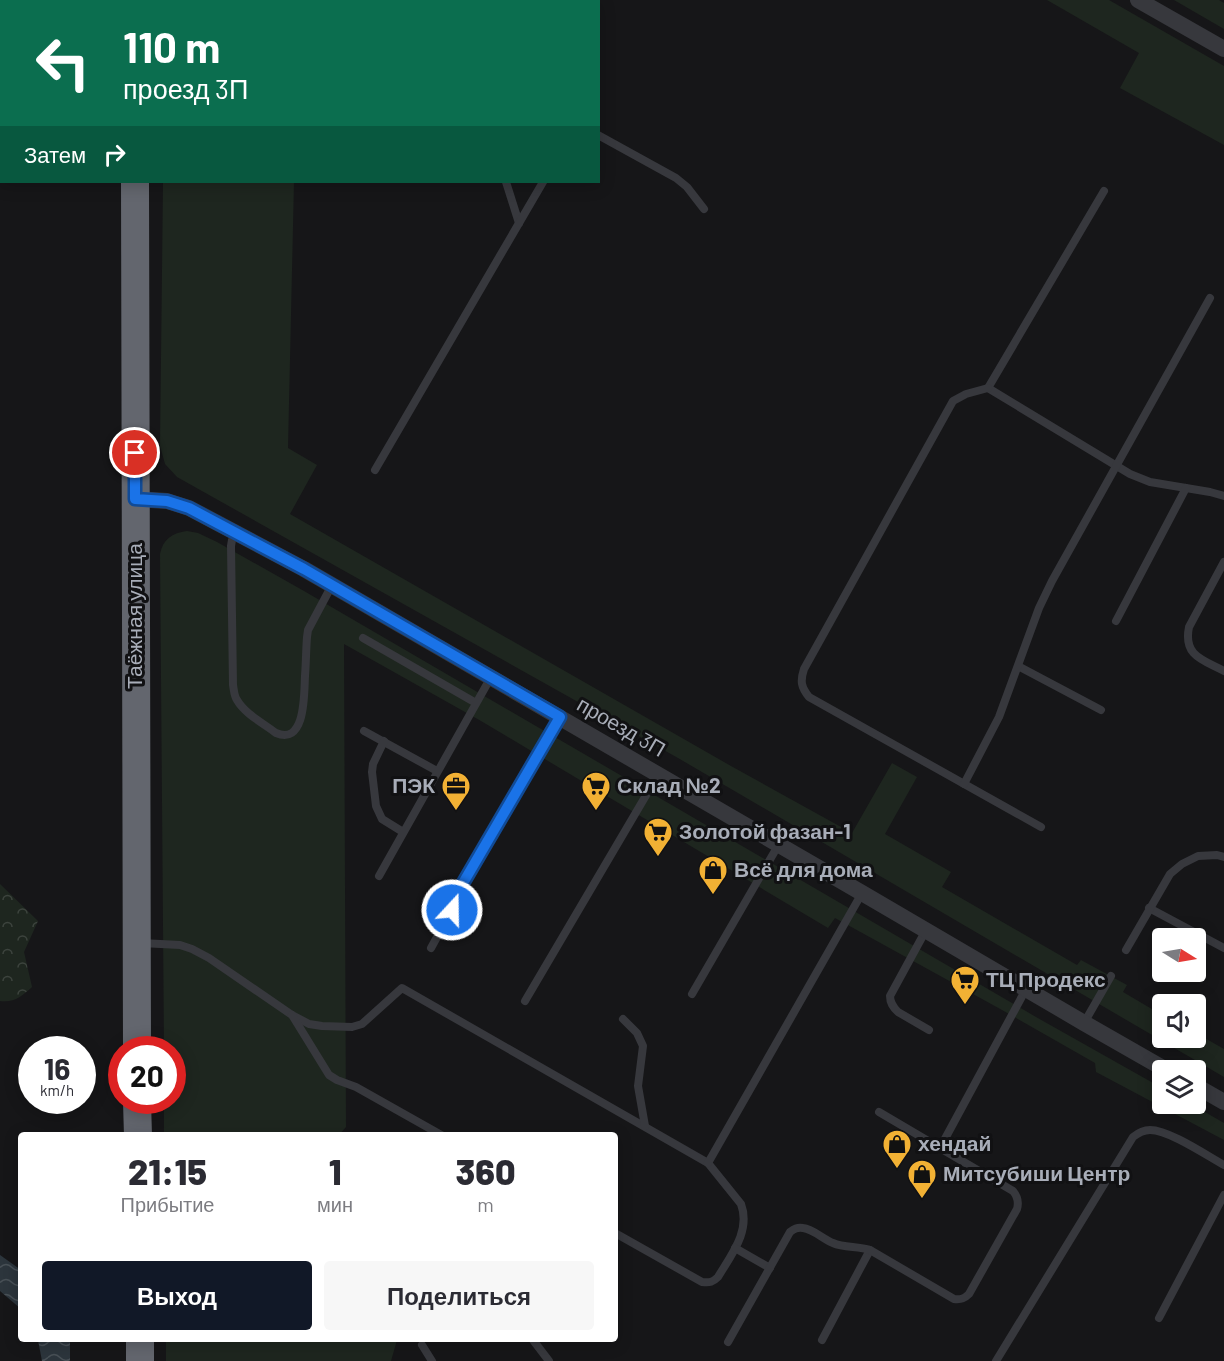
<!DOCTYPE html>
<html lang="ru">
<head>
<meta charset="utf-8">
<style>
  body { margin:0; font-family:Barlow,sans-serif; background:#f7f7f7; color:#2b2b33; height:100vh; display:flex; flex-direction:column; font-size:22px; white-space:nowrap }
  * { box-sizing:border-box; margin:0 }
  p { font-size:20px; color:#7c7c81 }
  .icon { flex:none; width:33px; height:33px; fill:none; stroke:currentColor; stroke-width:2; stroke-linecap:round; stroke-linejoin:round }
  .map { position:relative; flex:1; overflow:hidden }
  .panel { position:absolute; left:18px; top:1132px; width:600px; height:210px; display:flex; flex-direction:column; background:#fff; border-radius:6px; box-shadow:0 3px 15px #0003 }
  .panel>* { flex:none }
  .guide { position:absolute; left:0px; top:0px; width:600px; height:183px; box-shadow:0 3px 15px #0003; background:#0b6e4f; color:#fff; overflow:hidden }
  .needle { width:39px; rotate:101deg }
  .buttons { position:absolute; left:1152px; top:928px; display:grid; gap:12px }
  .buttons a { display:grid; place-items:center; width:54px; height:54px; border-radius:6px; background:#fff; box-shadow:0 3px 15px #0003; font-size:30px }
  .speed { position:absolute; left:18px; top:1036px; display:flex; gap:12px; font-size:30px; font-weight:700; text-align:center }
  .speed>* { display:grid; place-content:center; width:78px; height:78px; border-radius:50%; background:#fff; box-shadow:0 3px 15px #0003; line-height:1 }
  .speed small { font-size:15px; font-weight:400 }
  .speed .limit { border:9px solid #d22; background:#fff; color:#111 }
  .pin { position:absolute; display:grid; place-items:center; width:51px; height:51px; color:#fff; margin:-26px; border:3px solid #fff; border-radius:50%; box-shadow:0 2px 6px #0007 }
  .me { position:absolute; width:66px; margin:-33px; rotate:21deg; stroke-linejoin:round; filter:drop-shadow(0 0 4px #0008) }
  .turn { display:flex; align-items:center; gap:21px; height:126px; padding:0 24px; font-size:27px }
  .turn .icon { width:78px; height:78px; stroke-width:2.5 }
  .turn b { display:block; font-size:42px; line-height:51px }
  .then { display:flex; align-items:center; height:57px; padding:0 24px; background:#0003; gap:12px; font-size:22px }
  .eta { display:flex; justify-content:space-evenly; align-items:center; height:102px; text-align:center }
  .eta b { font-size:36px; font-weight:800; line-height:42px }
  .action { display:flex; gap:12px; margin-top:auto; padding:12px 24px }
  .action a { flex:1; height:69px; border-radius:6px; background:#111827; color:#fff; font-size:24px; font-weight:800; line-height:69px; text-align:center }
  .action a+a { background:#f7f7f7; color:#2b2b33 }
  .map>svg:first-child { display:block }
  .grass { fill:#1e261f }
  .forest { fill:url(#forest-crowns) }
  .water { fill:url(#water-waves) }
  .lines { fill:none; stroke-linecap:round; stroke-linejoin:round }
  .lane { stroke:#37383d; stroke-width:8 }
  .street { stroke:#37383d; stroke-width:16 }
  .highway { stroke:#63666e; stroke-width:28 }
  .route-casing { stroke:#114b97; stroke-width:15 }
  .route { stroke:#1a73e8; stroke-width:10 }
  .labels { text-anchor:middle; stroke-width:6; stroke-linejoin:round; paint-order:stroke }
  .street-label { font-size:21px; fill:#a8adb8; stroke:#111113 }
  .poi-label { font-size:21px; font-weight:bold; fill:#a8adb8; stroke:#111113; text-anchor:start }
</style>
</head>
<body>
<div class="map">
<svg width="1224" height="1361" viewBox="0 0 1224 1361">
  <defs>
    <pattern id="forest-crowns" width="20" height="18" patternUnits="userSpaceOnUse" patternTransform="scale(1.5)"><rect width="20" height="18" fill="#1e261f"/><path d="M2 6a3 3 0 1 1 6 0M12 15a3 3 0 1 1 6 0" fill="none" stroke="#3c433d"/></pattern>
    <pattern id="water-waves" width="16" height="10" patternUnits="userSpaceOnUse" patternTransform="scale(1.5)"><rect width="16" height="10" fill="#2c353c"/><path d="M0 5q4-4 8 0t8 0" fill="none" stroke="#485056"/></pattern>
  </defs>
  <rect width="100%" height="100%" fill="#161618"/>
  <g class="grass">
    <path d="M1047 0H1109L1224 66V145L1120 88 1139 53Z"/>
    <path d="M1174 0H1219L1224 3V29Z"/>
    <path d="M163 182H294L288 448 317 465 290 514 731 766 852 833 892 763 917 777 885 834 951 872 942 887 1077 965 1081 960 1127 985 1123 992 1162 1015V1038H1196V1033L1224 1049V1077L678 758 177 477 165 464 160 446Z"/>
    <path d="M187 531 198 533 217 542 304 591 1036 1017 1162 1088V1104H1191L1224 1123V1140L1096 1072 1095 1063 1002 1010 835 918 828 928 481 721 344 644 346 1127 339 1135H164V1101H172V1050H164L160 554C163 539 172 533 187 531Z"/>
    <path d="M166 1340H397L391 1361H166Z"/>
  </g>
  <path class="forest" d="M0 884 38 921 24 952 32 987C22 996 14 1003 0 1001Z"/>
  <g class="water">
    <path d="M0 1255 21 1270V1309L0 1291Z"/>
    <path d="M38 1340H70V1361H42Z"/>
  </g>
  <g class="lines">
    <g class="lane">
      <path d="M343 0 346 2"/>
      <path d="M478 0V2"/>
      <path d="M62 2 64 0"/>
      <path d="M0 57 2 53"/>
      <path d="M598 135 676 178 687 187 704 209"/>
      <path d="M506 182 519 223"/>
      <path d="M1104 191 988 388 1130 474 1150 482 1210 492 1224 496"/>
      <path d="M988 388 966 394 953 401 804 669C800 681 801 687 809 697L1041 827"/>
      <path d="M375 470 543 182"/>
      <path d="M236 533 232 540 231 546 233 685C234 690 234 696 237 700 245 714 263 723 276 733 306 746 304 693 305 676 306 663 306 650 307 637L308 630 332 585"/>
      <path d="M1224 562 1189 627C1183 656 1203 660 1224 671"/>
      <path d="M1116 621 1186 488"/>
      <path d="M363 638 476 703"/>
      <path d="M1018 666 1101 710"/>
      <path d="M364 731 437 771"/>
      <path d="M384 741 373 764 372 772 376 806 382 819 403 832"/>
      <path d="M964 784 999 717 1039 608 1052 581 1210 298"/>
      <path d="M379 876 491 677"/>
      <path d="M1149 908 1224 948"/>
      <path d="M926 930 890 996C890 1003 893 1007 898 1012L929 1030"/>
      <path d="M141 943 180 945 192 949 209 958 292 1015 309 1024 322 1026 352 1027 362 1024 402 988 708 1163 741 1204C751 1231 731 1255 718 1277 713 1282 710 1283 702 1282L615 1233"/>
      <path d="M431 948 452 910 459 890 560 717"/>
      <path d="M1126 950 1170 874 1182 864 1198 856 1217 855 1224 857"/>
      <path d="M692 994 779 844"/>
      <path d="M525 1001 658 775"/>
      <path d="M292 1015 329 1075 337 1080 356 1087 443 1136"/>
      <path d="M623 1019 637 1033 643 1046 638 1086 645 1126"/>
      <path d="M1084 1023 1111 976"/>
      <path d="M940 1148 1026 989"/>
      <path d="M708 1163 862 893"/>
      <path d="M735 1248 770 1268"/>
      <path d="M1159 1318 1224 1195"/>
      <path d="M533 1340 549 1361"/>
      <path d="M822 1340 870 1250"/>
      <path d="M728 1342 790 1232C794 1229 797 1227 803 1228 813 1229 823 1239 833 1243 844 1248 858 1246 870 1250L954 1299C960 1300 964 1299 969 1294L1017 1209C1019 1202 1018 1197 1013 1191L879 1112"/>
      <path d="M422 1345 432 1361"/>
      <path d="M996 1361 1133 1137C1138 1133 1143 1130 1150 1130 1169 1130 1206 1155 1224 1165"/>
    </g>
    <g class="street">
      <path d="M1138 0 1224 49"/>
      <path d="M135 499 167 501 189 508 304 569 862 893 1084 1023 1168 1071"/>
      <path d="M1196 1086 1224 1102"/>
    </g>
    <g class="highway">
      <path d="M139 2V0"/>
      <path d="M135 182 137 1050"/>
      <path d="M137 1101 138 1136"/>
      <path d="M140 1340V1361"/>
    </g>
  </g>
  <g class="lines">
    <g class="route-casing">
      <path id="route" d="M135 453V499L167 501 189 508 304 569 560 717 459 890 452 910"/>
    </g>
    <use href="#route" class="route"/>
  </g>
  <defs>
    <g id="office-pin" transform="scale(1.5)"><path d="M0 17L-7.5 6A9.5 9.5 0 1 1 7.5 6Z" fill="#f2b134" stroke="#111113"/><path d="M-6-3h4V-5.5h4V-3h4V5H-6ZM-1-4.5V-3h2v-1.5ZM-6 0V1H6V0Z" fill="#111"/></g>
    <g id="supermarket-pin" transform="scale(1.5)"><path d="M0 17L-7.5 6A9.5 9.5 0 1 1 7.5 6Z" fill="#f2b134" stroke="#111113"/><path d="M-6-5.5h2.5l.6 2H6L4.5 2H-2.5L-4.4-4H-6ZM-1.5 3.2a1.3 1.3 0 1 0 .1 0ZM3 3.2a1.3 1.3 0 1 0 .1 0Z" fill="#111"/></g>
    <g id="shop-pin" transform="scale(1.5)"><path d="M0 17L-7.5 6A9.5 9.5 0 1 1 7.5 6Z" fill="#f2b134" stroke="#111113"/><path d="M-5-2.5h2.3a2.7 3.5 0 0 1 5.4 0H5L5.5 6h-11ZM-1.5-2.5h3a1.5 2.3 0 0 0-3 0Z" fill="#111"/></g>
  </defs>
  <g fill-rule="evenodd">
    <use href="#office-pin" x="456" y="786"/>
    <use href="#supermarket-pin" x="596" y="786"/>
    <use href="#supermarket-pin" x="658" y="832"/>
    <use href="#shop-pin" x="713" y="870"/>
    <use href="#supermarket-pin" x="965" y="980"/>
    <use href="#shop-pin" x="897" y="1144"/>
    <use href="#shop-pin" x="922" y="1174"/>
  </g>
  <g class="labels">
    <g class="street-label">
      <text transform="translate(135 616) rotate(-90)" y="7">Таёжная улица</text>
      <text transform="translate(621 727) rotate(30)" y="7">проезд 3П</text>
    </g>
    <g class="poi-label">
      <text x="435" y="793" text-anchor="end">ПЭК</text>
      <text x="617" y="793">Склад №2</text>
      <text x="679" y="839">Золотой фазан-1</text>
      <text x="734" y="877">Всё для дома</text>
      <text x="986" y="987">ТЦ Продекс</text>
      <text x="918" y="1151">хендай</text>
      <text x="943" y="1181">Митсубиши Центр</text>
    </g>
  </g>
</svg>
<div class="buttons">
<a><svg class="needle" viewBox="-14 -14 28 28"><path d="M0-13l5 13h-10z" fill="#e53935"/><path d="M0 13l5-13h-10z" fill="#7c7c81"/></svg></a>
<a><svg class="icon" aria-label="sound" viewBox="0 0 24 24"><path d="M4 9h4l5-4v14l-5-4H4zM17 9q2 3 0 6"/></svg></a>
<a><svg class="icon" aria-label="layers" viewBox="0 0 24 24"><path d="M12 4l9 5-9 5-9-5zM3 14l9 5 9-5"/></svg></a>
</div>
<div class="speed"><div>16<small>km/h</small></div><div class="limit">20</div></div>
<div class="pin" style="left:135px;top:453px;background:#d93025"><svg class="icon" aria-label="arrive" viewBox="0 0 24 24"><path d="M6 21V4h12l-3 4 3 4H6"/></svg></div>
<svg class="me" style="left:452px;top:910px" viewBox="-20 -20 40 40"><circle r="17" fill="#1a73e8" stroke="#fff" stroke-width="3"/><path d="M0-11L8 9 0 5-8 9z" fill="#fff"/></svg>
<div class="guide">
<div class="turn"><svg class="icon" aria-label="left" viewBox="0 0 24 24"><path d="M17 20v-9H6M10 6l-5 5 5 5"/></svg><div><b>110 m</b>проезд 3П</div></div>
<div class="then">Затем<svg class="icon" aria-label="right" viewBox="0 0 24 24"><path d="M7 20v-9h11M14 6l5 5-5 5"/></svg></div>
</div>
<section class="panel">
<div class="eta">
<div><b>21:15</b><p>Прибытие</p></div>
<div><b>1</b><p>мин</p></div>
<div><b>360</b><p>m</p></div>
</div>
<div class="action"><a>Выход</a><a>Поделиться</a></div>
</section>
</div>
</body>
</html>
